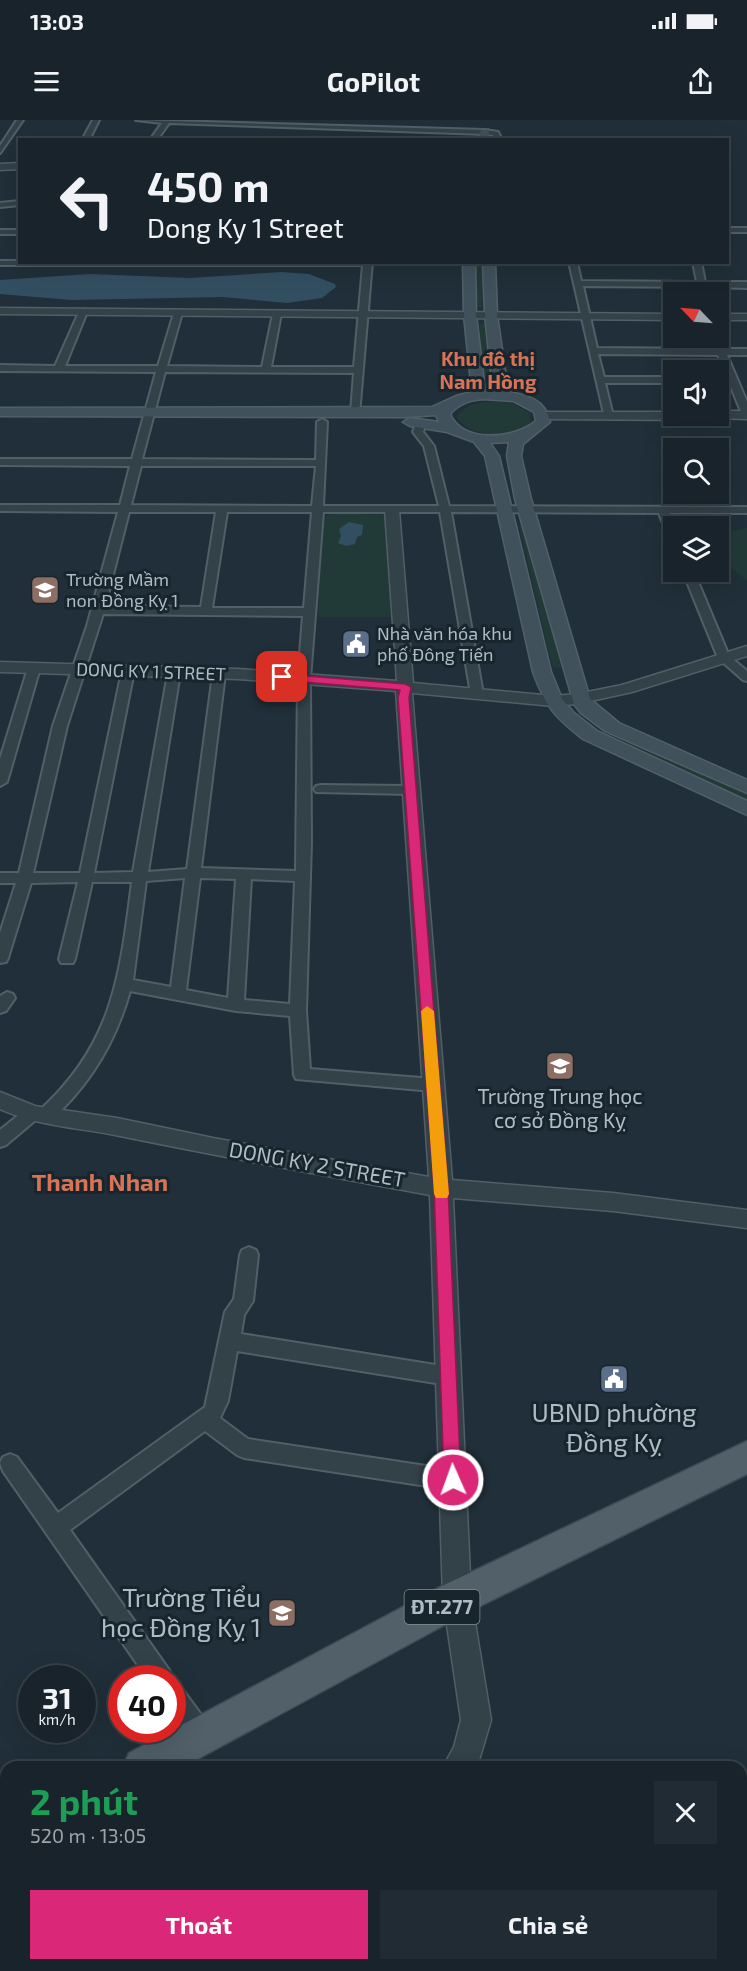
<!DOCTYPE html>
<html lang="vi">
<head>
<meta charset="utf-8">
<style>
  body { margin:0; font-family:"Exo 2",sans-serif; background:#212b33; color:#f1f3f6; height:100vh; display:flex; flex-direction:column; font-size:22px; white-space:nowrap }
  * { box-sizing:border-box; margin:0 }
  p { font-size:20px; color:#9fa4a9 }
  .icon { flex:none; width:33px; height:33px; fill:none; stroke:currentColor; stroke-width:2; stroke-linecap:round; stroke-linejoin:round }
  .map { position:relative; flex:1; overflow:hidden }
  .sheet { position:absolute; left:0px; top:1641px; width:747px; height:210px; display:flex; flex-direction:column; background:#18232b; border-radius:18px 18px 0 0; box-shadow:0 6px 24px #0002,0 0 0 2px #364047 }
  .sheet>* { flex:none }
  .banner { position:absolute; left:18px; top:18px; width:711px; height:126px; border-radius:0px; box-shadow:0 6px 24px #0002,0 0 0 2px #364047; background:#18232b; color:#f1f3f6; overflow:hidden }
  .needle { width:39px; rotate:295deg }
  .tools { position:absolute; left:663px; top:162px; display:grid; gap:12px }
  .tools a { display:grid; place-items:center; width:66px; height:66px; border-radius:0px; background:#18232b; box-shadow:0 6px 24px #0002,0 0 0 2px #364047; font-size:30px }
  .speed { position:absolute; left:18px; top:1545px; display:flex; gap:12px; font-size:30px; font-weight:700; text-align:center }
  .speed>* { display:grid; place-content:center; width:78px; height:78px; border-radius:50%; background:#18232b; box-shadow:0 6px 24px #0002,0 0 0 2px #364047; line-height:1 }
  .speed small { font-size:15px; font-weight:400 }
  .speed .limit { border:9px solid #d22; background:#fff; color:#111 }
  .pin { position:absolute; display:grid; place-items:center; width:51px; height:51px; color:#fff; margin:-26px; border-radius:12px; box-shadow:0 3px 9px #0006 }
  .me { position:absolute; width:66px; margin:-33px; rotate:358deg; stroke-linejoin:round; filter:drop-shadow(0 0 4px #0008) }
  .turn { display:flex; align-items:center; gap:21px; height:126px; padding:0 30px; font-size:27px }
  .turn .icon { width:78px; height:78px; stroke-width:2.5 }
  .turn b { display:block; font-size:42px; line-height:51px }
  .round { display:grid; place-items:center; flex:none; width:63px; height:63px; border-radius:0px; background:#212b33 }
  .head { display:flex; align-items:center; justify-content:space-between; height:102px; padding:0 30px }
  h1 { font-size:36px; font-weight:700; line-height:45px; color:#1e9e55 }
  .primary-button { display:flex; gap:12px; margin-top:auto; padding:12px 30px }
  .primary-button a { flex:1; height:69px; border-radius:0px; background:#db2777; color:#fff; font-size:24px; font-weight:700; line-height:69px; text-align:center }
  .primary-button a+a { background:#212b33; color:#f1f3f6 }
  .status { display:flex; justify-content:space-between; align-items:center; height:42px; padding:0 30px; background:#18232b; direction:ltr }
  .status svg { height:16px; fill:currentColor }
  header { display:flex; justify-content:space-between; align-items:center; height:78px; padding:0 30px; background:#18232b; font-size:27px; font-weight:700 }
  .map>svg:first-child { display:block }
  .green { fill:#213a37 }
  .water { fill:#324f61 }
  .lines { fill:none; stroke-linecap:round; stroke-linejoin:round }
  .minor-casing { stroke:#515f67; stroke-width:4 }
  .tertiary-casing { stroke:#515f67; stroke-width:3 }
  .secondary-casing { stroke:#515f67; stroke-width:3 }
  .primary-casing { stroke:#3d4a52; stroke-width:3 }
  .minor { fill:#334149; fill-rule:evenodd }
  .tertiary { fill:#334149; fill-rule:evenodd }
  .secondary { fill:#41515c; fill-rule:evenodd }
  .primary { fill:#516069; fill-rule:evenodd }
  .route { fill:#db2777; stroke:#8e194d; stroke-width:1.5 }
  .slow { fill:#f59e0b }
  .labels { text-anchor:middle; stroke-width:6; stroke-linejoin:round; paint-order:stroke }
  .far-poi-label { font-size:18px; fill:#adbcc6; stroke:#19252d; text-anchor:start }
  .far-street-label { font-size:18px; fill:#adbcc6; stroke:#19252d }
  .far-quarter-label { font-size:20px; font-weight:bold; fill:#d77457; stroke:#19252d }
  .shield { fill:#19252d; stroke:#818f98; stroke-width:1.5 }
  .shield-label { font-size:20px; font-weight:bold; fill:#adbcc6 }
  .poi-label { font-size:21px; fill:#adbcc6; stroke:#19252d }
  .street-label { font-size:21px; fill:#adbcc6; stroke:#19252d }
  .quarter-label { font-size:24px; font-weight:bold; fill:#d77457; stroke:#19252d }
  .near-poi-label { font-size:26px; fill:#adbcc6; stroke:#19252d }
</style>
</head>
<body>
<div class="status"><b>13:03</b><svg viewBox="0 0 49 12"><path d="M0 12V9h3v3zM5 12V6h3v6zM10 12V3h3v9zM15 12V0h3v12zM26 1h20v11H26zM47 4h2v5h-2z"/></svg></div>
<header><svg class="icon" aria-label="menu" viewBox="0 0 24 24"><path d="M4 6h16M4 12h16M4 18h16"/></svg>GoPilot<svg class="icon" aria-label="share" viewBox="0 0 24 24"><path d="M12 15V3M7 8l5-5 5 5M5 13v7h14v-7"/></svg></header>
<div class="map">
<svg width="747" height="1851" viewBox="0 0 747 1851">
  <rect width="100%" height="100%" fill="#202f39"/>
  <g class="green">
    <path d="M473 143H482V187L475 186Z"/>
    <path d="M479 203 486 204 494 259 492 261 484 260Z"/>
    <path d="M491 281 514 284 529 292 531 302C515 319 472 319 458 299V294L470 285Z"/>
    <path d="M332 393 384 395 391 497H318L322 399Z"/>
    <path d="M522 403 525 404 561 546 560 548 554 547 552 545 519 406Z"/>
    <path d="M747 408V460L719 439 718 415Z"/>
    <path d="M627 623H632L747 674V680L628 627Z"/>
  </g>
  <g class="water">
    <path d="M281 152 309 154 335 164 336 167 322 178 287 183 223 177 71 180 0 174V160L90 154 190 158Z"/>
    <path d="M349 402 363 405 362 415 357 417 355 424 346 426 338 423 341 416 339 409Z"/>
  </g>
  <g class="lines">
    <g class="minor-casing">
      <g id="minor">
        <path d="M17 0H23L0 33V26Z"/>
        <path d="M93 0H99L89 20H82Z"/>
        <path d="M136 0 485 10 498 12 502 20H495L493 15 485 14 169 3 157 20H150L162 3Z"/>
        <path d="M20 81V85L0 87V83Z"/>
        <rect x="728" y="108" width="19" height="4"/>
        <rect x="0" y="110" width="20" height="4"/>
        <path d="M0 141H20V142H372L359 295 351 293 354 253 165 252 142 339 316 340 317 302 322 299 327 302 323 386H439L424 326 413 312 416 303 421 300 426 303 423 312 434 326 449 386 747 387V393H670L675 406H674V419L668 416 659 393 451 392 483 574 477 578 471 574 440 392H323L310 559 311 723 306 891 310 949 433 959 439 961 441 965 439 969 433 971 296 959 294 955 290 896 236 891 130 871C116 921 90 965 51 1000L45 1002 38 998 6 1025 0 1027V1010L26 989 32 987 39 991C113 924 120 856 132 762H92L75 839 73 843H61L59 839 78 762 31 763 8 838 6 842 0 843V813L16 763H0V753H19L53 606 87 506 118 392 0 391V385H120L130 346 0 345V339H132L156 252 0 251V245L55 246 79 192 83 189 87 192 65 246H158L174 193 178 190 182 193 167 246 262 247 273 194 277 191 281 194 271 247H354L363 145H0ZM141 346H316L312 386 131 385ZM129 392H216L201 487 105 486ZM227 392H312L304 488H212ZM103 494 303 496 298 559 296 751 201 748 225 554 219 550 213 554 187 749 148 752 180 553 174 549 168 553 133 752 94 753 134 551 128 547 122 551 80 753H33L67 606ZM185 758 171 867 133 860 146 761ZM200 758 236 759 228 878 186 870ZM251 759 295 761 290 884 244 880Z"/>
        <path d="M569 142H577L581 161 697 162 693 142H701L705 162H747V168L706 167 707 172H699L698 167 583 166 597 228 716 229 711 218 718 216 725 229H747V235H727L747 282V297L742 294 718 235 598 234 604 257H674V263H605L613 296 605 298Z"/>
        <path d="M683 452H694L729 536 747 551V561L743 560 718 538Z"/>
        <path d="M34 544 40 548 7 662 0 666V639L28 548Z"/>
        <path d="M321 665 410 666 417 670 410 674 316 672 314 669 316 666Z"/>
        <path d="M7 872 13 874 15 878 6 891 0 893V876Z"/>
        <path d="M249 1127 256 1130 258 1135 253 1181 244 1195 241 1214 448 1247 455 1250 458 1256 455 1262 448 1265 237 1231 228 1281 220 1298 248 1319 453 1350 460 1353 464 1360 460 1367 453 1370 244 1338 237 1335 205 1311 70 1410 169 1550 173 1558H147L3 1351 0 1343 3 1337 10 1334 17 1337 58 1393 205 1287 225 1192 234 1179 240 1135 242 1130Z"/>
        <path d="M172 1563 180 1566 210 1607 214 1615 210 1623 202 1627 194 1623 172 1594Z"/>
        <path d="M0 1837 6 1839V1845H12L14 1851H0Z"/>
        <path d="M494 1845H531L533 1851H496Z"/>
      </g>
    </g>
    <g class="tertiary-casing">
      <g id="tertiary">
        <path d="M20 43V49L0 50V44Z"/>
        <path d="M0 188 674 194V200L0 194Z"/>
        <rect x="718" y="194" width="29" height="6"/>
        <path d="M718 291H747V299L714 298 712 296H718Z"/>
        <path d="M543 292H674V296H708L702 300 539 299 537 296 539 293Z"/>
        <path d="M392 386 399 390 413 563 553 576 577 574 622 565 747 526V536L632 572 577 584 553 586 412 573 452 1060 613 1073 747 1090V1108L613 1091 453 1078 471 1478 491 1600 477 1647H443L454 1627 461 1600 443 1478 430 1075C326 1056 223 1037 120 1016 77 1007 41 1007 0 989V972L35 986 117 998 213 1018 429 1057 396 571 238 559 0 552V542L238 549 397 561 385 390Z"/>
        <path d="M300 1845H335L332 1851H297Z"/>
      </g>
    </g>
    <g class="secondary-casing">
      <g id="secondary">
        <path d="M481 10H489L488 20H478Z"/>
        <path d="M463 142H475L476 195 485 271H493L485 195 483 142H495L497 195 508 272C527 275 546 280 550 302L523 324 521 336 531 379 590 579 619 603 747 660V673L605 611 581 593 574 584 515 379 507 336 509 322 490 323 499 336 551 552 562 579 574 593 597 611 747 681V695L583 619C554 596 546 587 533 552L485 336 474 322 447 312 410 306 403 302 410 298 439 302 436 295 404 297 0 296V288L432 287 456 276 472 272 464 195ZM484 279 513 281 534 292 536 301C515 319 462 324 450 294 459 283 470 280 484 279Z"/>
      </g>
    </g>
    <g class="primary-casing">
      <g id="primary">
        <path d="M747 1321V1354L470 1491 183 1647H123L129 1633 444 1465Z"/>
        <path d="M6 1700V1741L0 1743V1702Z"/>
      </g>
    </g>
    <use href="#minor" class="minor"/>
    <use href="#tertiary" class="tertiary"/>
    <use href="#secondary" class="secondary"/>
    <use href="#primary" class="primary"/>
  </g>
  <path class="route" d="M282 554 405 564 411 567 409 578 448 1068 461 1360 459 1366 453 1369 446 1366 444 1360 434 1068 398 578 400 570 278 560 276 557Z"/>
  <path class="slow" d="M427 886 434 891 449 1074 447 1078H436L434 1074 421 891Z"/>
  <defs>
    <g id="school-square" transform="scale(1.5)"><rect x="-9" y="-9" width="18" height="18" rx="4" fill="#8d6e63" stroke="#19252d"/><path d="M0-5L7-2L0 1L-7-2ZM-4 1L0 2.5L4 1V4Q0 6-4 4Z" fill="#fff"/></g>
    <g id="civic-square" transform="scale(1.5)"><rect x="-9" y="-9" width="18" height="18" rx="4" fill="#5c6f8a" stroke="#19252d"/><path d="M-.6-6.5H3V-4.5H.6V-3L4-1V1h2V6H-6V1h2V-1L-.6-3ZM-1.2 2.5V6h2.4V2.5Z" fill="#fff"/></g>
  </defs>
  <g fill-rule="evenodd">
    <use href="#school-square" x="45" y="470"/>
    <use href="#civic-square" x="356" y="524"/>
    <use href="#school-square" x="560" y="946"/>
    <use href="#civic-square" x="614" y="1259"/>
    <use href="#school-square" x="282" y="1493"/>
  </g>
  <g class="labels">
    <g class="far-poi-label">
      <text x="66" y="466">Trường Mầm<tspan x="66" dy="21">non Đồng Kỵ 1</tspan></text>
      <text x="377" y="520">Nhà văn hóa khu<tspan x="377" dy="21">phố Đông Tiến</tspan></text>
    </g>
    <g class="far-street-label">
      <text transform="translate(151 552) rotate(2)" y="6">DONG KY 1 STREET</text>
    </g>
    <g class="far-quarter-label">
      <text x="488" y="246">Khu đô thị<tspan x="488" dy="23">Nam Hồng</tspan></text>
    </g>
    <rect class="shield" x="404.5" y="1470" width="75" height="34" rx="4.5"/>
    <g class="shield-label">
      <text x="442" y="1494">ĐT.277</text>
    </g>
    <g class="poi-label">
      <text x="560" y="984">Trường Trung học<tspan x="560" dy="24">cơ sở Đồng Kỵ</tspan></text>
    </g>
    <g class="street-label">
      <text transform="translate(317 1045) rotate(10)" y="7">DONG KY 2 STREET</text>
    </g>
    <g class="quarter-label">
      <text x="100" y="1071">Thanh Nhan</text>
    </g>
    <g class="near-poi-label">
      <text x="614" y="1302">UBND phường<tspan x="614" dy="30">Đồng Kỵ</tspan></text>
      <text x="261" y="1487" text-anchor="end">Trường Tiểu<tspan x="261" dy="30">học Đồng Kỵ 1</tspan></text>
    </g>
  </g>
</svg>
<div class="tools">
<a><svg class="needle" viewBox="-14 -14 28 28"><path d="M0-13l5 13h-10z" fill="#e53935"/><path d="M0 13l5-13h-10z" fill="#9fa4a9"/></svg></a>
<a><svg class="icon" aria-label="sound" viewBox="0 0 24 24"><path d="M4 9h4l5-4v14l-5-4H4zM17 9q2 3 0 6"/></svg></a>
<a><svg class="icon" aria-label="search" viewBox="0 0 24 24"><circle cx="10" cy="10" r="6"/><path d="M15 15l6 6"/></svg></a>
<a><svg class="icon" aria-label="layers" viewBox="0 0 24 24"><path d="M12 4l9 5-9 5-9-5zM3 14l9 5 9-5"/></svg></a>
</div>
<div class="speed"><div>31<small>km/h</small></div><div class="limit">40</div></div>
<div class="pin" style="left:282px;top:557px;background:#d93025"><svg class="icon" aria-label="arrive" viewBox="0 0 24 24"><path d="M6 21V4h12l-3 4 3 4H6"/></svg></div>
<svg class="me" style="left:453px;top:1360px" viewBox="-20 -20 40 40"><circle r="17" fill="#db2777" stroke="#fff" stroke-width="3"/><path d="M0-11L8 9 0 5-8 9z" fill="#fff"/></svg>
<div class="banner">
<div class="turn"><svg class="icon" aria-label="left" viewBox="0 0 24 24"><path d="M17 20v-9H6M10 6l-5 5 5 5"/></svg><div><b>450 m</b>Dong Ky 1 Street</div></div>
</div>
<section class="sheet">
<div class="head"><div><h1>2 phút</h1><p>520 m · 13:05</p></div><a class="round"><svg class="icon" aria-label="close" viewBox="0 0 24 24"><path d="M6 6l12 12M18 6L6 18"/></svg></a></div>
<div class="primary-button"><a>Thoát</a><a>Chia sẻ</a></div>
</section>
</div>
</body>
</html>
